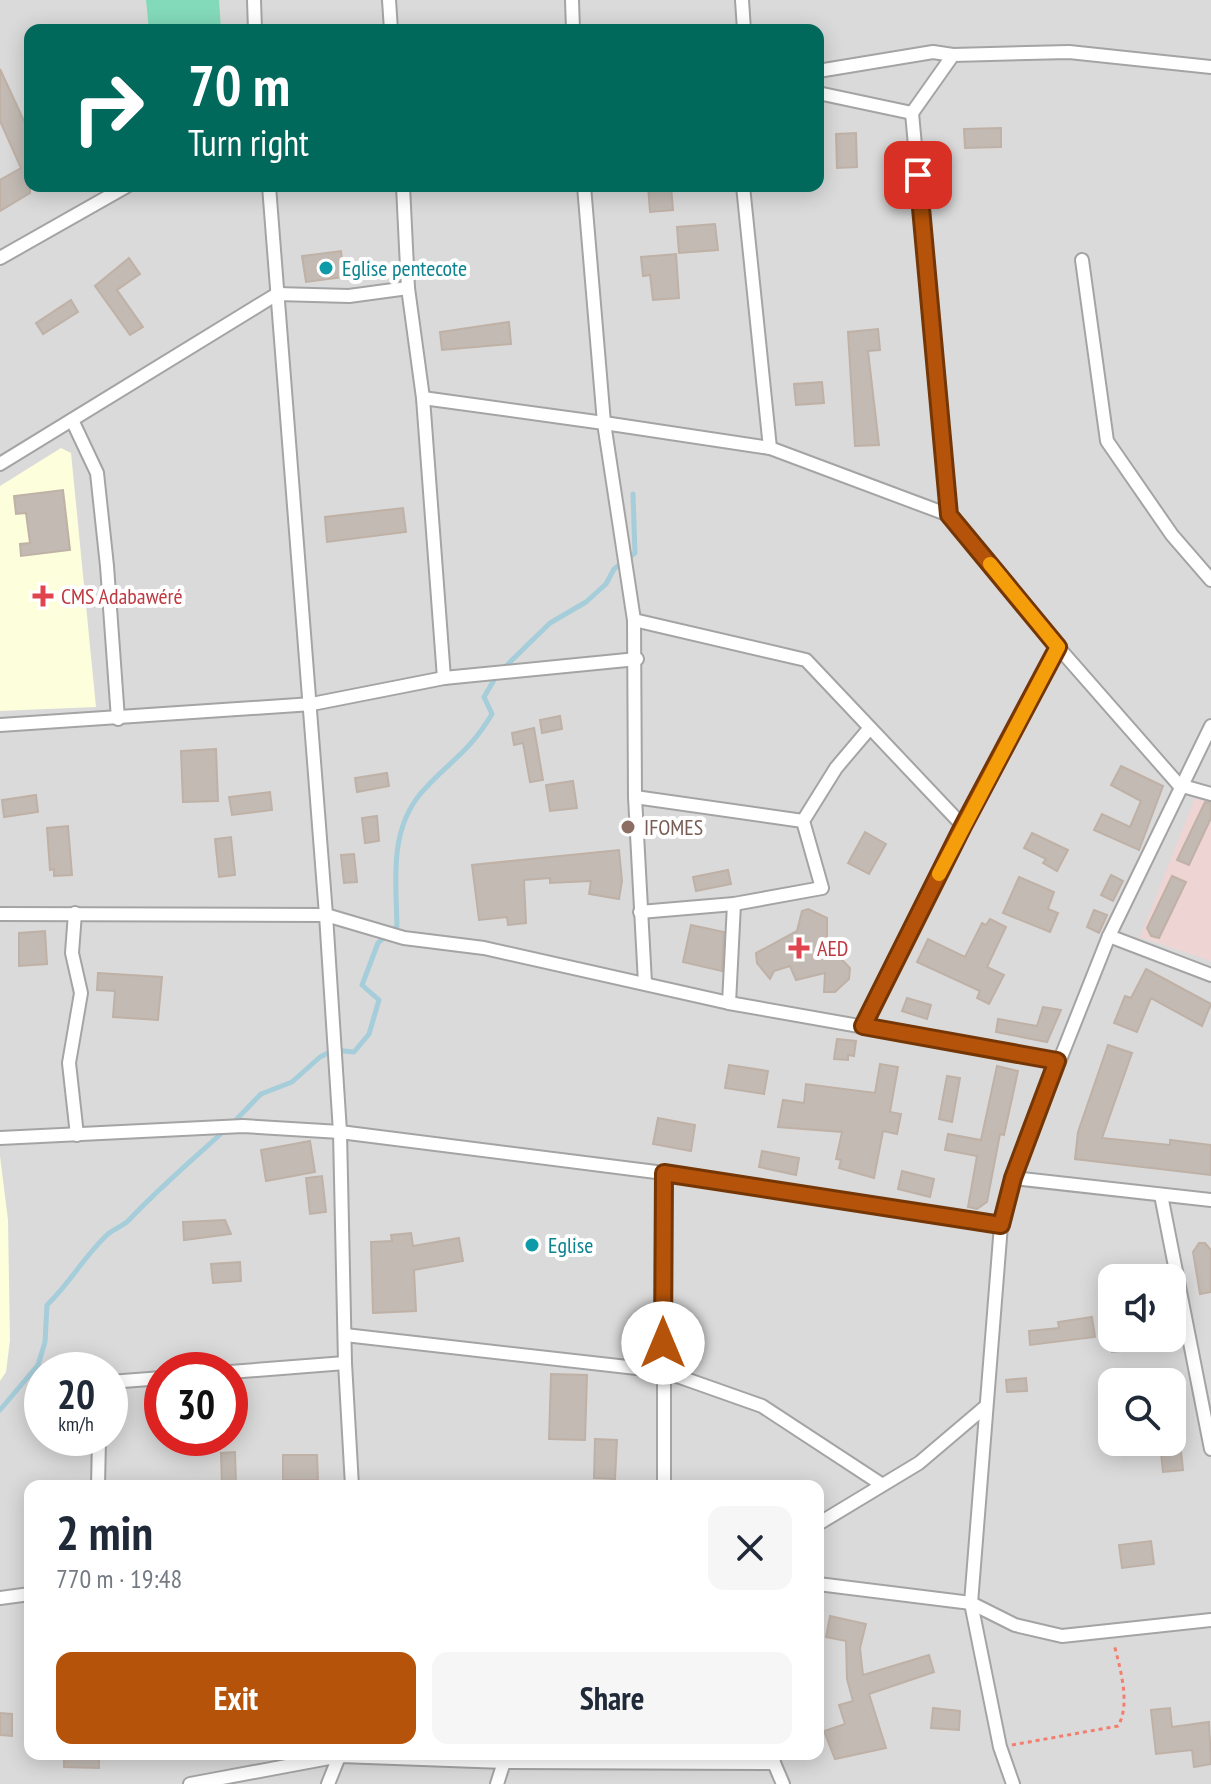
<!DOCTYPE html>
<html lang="en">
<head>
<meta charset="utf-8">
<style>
  body { margin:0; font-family:"PT Sans Narrow",sans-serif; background:#f6f6f7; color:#1f2937; height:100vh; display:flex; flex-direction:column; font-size:30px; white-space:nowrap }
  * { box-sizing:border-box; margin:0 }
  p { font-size:26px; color:#747a83 }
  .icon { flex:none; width:44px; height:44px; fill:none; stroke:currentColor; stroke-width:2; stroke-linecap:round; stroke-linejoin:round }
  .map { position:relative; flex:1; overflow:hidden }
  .side { position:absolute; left:24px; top:1480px; width:800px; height:280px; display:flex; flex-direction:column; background:#fff; border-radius:16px; box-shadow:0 4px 20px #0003 }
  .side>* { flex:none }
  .banner { position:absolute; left:24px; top:24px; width:800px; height:168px; border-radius:16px; box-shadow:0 4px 20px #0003; background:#00695c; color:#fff; overflow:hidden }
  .controls { position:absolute; left:1098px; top:1264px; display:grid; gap:16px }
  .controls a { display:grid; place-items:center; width:88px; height:88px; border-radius:16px; background:#fff; box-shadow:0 4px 20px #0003; font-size:40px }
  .speed { position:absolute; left:24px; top:1352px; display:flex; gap:16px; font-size:40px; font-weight:700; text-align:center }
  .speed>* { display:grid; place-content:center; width:104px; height:104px; border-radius:50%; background:#fff; box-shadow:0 4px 20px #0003; line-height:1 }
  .speed small { font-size:20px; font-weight:400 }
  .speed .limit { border:12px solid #d22; background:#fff; color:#111 }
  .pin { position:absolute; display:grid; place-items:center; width:68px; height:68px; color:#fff; margin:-34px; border-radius:16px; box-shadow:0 4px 12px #0006 }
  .me { position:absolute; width:88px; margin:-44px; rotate:0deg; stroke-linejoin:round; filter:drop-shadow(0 0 6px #0008) }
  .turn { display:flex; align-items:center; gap:28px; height:168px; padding:0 32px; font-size:36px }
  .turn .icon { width:104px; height:104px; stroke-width:2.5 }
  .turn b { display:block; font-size:56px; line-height:68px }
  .round { display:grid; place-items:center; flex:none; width:84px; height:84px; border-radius:16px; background:#f6f6f7 }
  .summary { display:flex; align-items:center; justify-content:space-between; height:136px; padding:0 32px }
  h1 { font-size:48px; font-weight:600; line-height:60px }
  .cta { display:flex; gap:16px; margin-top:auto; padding:16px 32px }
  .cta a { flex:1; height:92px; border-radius:16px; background:#b45309; color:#fff; font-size:32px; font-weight:600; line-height:92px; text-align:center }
  .cta a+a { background:#f6f6f7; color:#1f2937 }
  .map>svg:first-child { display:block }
  .residential { fill:#dbdada; fill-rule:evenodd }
  .commercial { fill:#eed4d2 }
  .education { fill:#fdfedc }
  .pitch { fill:#83daba }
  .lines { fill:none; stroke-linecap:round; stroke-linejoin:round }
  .stream { stroke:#a5cdda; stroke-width:5 }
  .building { fill:#c2bab3; stroke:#bfb1a6; stroke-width:2 }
  .minor-casing { stroke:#a4a4a4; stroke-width:16 }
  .path { stroke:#f47e6e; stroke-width:3; stroke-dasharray:4 4; stroke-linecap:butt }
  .minor { stroke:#fff; stroke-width:12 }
  .route-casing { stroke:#753606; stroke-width:20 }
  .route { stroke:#b45309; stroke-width:14 }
  .slow { stroke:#f59e0b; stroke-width:14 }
  .culture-dot { fill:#0f9aa8; stroke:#fff; stroke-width:3 }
  .health-dot { fill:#e0444e; stroke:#fff; stroke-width:3 }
  .education-dot { fill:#8d6e63; stroke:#fff; stroke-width:3 }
  .labels { text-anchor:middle; stroke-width:8; stroke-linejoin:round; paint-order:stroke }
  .culture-label { font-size:22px; fill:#0d838f; stroke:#fff; text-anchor:start }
  .health-label { font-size:22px; fill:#be3a42; stroke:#fff; text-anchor:start }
  .education-label { font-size:22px; fill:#785e54; stroke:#fff; text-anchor:start }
</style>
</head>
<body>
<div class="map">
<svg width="1211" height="1784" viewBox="0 0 1211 1784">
  <rect width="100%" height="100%" fill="#eeeae3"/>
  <path class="residential" d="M0 0H1211V1784H0ZM30 30H818V186H30ZM1112 1278H1172V1338H1112ZM42 1370H110V1438H42ZM162 1370H230V1438H162ZM1112 1382H1172V1442H1112ZM30 1486H818V1754H30Z"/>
  <path class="commercial" d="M1195 798 1211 803V961L1140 937Z"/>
  <g class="education">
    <path d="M61 448 71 453 96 707 0 711V486Z"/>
    <path d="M0 1156 8 1220 10 1340 6 1372 0 1381Z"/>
  </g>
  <path class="pitch" d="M146 0H219L221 30H149Z"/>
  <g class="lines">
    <g class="stream">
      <path d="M504 668 550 623 586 602 606 584 614 569 635 553 633 494"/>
      <path d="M232 1124 261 1094 292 1082 320 1057 334 1050 354 1052 369 1034 379 1000 362 985 378 943 397 926C396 880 389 831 421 793 448 762 469 753 492 714L484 697 497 675"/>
      <path d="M0 1410 38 1365 45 1342 47 1305C70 1283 85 1255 108 1234 114 1229 123 1226 129 1220 158 1189 192 1160 224 1131"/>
    </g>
  </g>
  <g class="building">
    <path d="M0 69 30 134V193L0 211V180L21 168 0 121Z"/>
    <path d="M1001 128V147L965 148 964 129Z"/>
    <path d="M856 133 857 167 837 168 836 134Z"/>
    <path d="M648 186H671L673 210 650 212Z"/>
    <path d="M715 224 718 250 679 253 677 227Z"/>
    <path d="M341 251 344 277 306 282 302 256Z"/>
    <path d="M676 254 679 298 653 300 650 275 643 276 641 257Z"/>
    <path d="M129 258 140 274 117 290 143 327 130 335 95 286Z"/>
    <path d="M71 300 78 312 43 334 36 323Z"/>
    <path d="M509 322 511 344 442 350 440 332Z"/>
    <path d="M878 329 880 350 868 351 879 445 855 446 848 332Z"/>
    <path d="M822 382 824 403 796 405 794 384Z"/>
    <path d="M63 490 70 550 21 556 20 544 30 543 26 513 16 514 14 496Z"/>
    <path d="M403 508 406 532 327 542 325 517Z"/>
    <path d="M560 716 562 729 542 733 540 720Z"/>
    <path d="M534 728 543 780 530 782 523 743 514 745 512 733Z"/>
    <path d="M216 749 218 801 183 802 181 751Z"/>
    <path d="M1121 766 1163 786 1139 850 1094 830 1102 814 1130 827 1141 801 1111 785Z"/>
    <path d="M387 773 389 786 357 792 355 778Z"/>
    <path d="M573 781 577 808 550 811 546 785Z"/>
    <path d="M270 792 272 810 232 815 229 797Z"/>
    <path d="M36 795 38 812 4 817 2 800Z"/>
    <path d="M1205 802 1211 803V818L1189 865 1177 860Z"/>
    <path d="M377 816 379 841 365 843 362 818Z"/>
    <path d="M68 826 72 875 54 876V869L50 870 47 828Z"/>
    <path d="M865 832 886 844 869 874 848 863Z"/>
    <path d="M1032 833 1068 850 1057 871 1043 863 1046 859 1024 848Z"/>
    <path d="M231 837 235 875 219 877 215 839Z"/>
    <path d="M619 850 622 881 619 899 589 894 591 881 550 883V878L524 880 526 923 508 925 507 917 479 920 472 865Z"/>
    <path d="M354 854 357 882 344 883 341 855Z"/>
    <path d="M728 870 731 884 696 891 693 877Z"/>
    <path d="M1111 875 1123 881 1113 901 1101 895Z"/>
    <path d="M1172 876 1186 882 1159 938 1151 936 1147 928Z"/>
    <path d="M1019 877 1054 892 1048 909 1058 913 1050 932 1003 913Z"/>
    <path d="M808 909 827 918V944L850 968 849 979 835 992H824L825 973 796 980 790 966 774 971 770 979 757 963 756 953 797 931 802 911Z"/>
    <path d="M1094 910 1107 915 1099 933 1087 927Z"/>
    <path d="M990 919 1006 927 987 967 1004 975 989 1004 977 998 980 991 917 962 928 939 965 957 982 923 986 925Z"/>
    <path d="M691 925 724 932 722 971 683 962Z"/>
    <path d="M45 931 47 964 19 966V933Z"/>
    <path d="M1146 969 1211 1004 1202 1026 1151 998 1137 1032 1114 1023 1125 996 1131 998Z"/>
    <path d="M98 973 162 977 158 1020 113 1017 115 991 97 990Z"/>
    <path d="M907 998 931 1005 927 1019 902 1011Z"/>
    <path d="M1043 1007 1061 1010 1047 1042 996 1032 998 1019 1037 1026Z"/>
    <path d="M837 1039 856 1041 854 1056 848 1055V1060L834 1059Z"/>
    <path d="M1108 1045 1132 1053 1102 1138 1170 1145V1140L1211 1145V1175L1075 1159 1078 1132Z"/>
    <path d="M880 1064 898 1067 890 1112 901 1114 897 1134 883 1131 874 1178 839 1168 841 1160 836 1159 842 1132 778 1127 783 1100 804 1103 806 1084 875 1093Z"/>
    <path d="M729 1065 768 1071 764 1094 725 1088Z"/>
    <path d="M997 1066 1018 1071 1004 1135 1000 1134 987 1202 977 1209 968 1207 977 1156 945 1150 948 1134 981 1140Z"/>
    <path d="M947 1076 960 1078 952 1122 939 1119Z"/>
    <path d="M658 1118 695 1125 691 1151 653 1144Z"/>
    <path d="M310 1141 315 1172 266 1181 261 1150Z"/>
    <path d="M762 1151 799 1158 796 1175 759 1167Z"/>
    <path d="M902 1171 934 1179 930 1197 898 1189Z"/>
    <path d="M322 1176 326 1212 310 1214 306 1178Z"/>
    <path d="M225 1220 231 1234 184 1240 183 1222Z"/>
    <path d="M411 1233 413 1246 459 1238 463 1261 414 1270 416 1311 373 1313 371 1242 392 1241 391 1235Z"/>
    <path d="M1199 1243H1205L1211 1250V1292L1200 1294 1193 1252Z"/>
    <path d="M240 1262 241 1281 213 1283 211 1264Z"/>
    <path d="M1092 1317 1095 1337 1030 1345 1029 1331 1059 1328 1058 1322Z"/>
    <path d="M1160 1338V1346L1112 1352 1111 1339Z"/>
    <path d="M551 1374 587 1375 585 1440 549 1439Z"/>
    <path d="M1026 1378 1027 1391 1007 1392 1006 1380Z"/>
    <path d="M595 1439 617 1440 615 1479 594 1478Z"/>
    <path d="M1126 1442H1180L1183 1470 1163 1472 1161 1452 1127 1455Z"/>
    <path d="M235 1452 236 1486H222L221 1453Z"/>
    <path d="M283 1455H317L318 1480H283Z"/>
    <path d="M1151 1541 1154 1564 1122 1568 1119 1545Z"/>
    <path d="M830 1616 866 1624 860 1648 863 1675 929 1655 934 1672 869 1694 886 1748 835 1759 824 1731 845 1724 839 1705 853 1701 847 1679 846 1641 826 1637Z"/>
    <path d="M933 1708 960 1711 959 1730 931 1728Z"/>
    <path d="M1170 1708 1172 1727 1209 1722 1211 1764 1194 1767 1192 1750 1156 1754 1151 1710Z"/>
    <path d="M0 1713 12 1714V1736L0 1735Z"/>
    <path d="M64 1754H99V1768L64 1767Z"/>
  </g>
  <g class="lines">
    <g class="minor-casing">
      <g id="minor">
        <path d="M254 0 255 30"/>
        <path d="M389 0 391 30"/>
        <path d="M572 0 573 30"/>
        <path d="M742 0 744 30"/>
        <path d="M818 71 933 52 953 55"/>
        <path d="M818 93 912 113 953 55 1069 52 1211 67"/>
        <path d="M912 113 949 515 1058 647 1179 785 1211 794"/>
        <path d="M269 186 326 915 340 1132 345 1363 352 1486"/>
        <path d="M403 186 408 288 423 398 444 678"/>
        <path d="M743 186 770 448"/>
        <path d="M0 258 127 186"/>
        <path d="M1082 260 1107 441 1172 535 1211 580"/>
        <path d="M423 398 604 423 584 186"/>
        <path d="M72 420 97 473 107 566 118 719"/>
        <path d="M0 464 277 294 349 296 408 288"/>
        <path d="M634 620 806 660 963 826"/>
        <path d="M0 725 312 704 444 678 637 659"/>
        <path d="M635 797 803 821"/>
        <path d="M640 912 734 904 822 888 803 821 836 768 869 729"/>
        <path d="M75 913 72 953 81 993 69 1063 77 1135"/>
        <path d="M0 914 326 915 404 938 484 948 729 1003 1057 1061"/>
        <path d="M1109 936 1211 975"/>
        <path d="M645 983 635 797 634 620 604 423 770 448 949 515"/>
        <path d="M729 1003 734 904"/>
        <path d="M863 1026 963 826 1058 647"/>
        <path d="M0 1138 243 1126 340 1132 664 1173 1001 1225"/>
        <path d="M664 1173V1486"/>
        <path d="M1013 1178 1211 1200"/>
        <path d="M1161 1195 1211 1449"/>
        <path d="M345 1335 663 1371 762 1406 881 1484"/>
        <path d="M230 1372 345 1363"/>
        <path d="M110 1382 162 1378"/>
        <path d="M98 1486 99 1438"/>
        <path d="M818 1524 919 1463 985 1407"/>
        <path d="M818 1584 971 1603 1015 1625 1062 1636 1211 1620"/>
        <path d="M0 1598 30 1594"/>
        <path d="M774 1763 783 1784"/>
        <path d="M190 1784 340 1756 504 1762 774 1763 772 1754"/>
        <path d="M328 1784 340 1754"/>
        <path d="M497 1784 504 1762"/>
        <path d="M1013 1784 1000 1747 971 1603 1001 1225 1013 1178 1109 936 1211 726"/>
      </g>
    </g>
    <path class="path" d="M1012 1745 1118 1726C1131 1704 1120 1668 1114 1644"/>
    <use href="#minor" class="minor"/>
  </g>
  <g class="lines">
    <g class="route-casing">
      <path id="route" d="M663 1343 664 1173 1001 1225 1013 1178 1057 1061 863 1026 963 826 1058 647 949 515 918 175"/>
    </g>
    <use href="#route" class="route"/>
    <path class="slow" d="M939 874 1058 647 990 564"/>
  </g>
  <g class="culture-dot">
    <circle cx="326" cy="268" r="8"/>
    <circle cx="532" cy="1245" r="8"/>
  </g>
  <g class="health-dot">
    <path d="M39 584h8v8h8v8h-8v8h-8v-8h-8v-8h8z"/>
    <path d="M795 936h8v8h8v8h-8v8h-8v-8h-8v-8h8z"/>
  </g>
  <circle class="education-dot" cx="628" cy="827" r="8"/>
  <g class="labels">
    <g class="culture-label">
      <text x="342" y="276">Eglise pentecote</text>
      <text x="548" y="1253">Eglise</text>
    </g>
    <g class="health-label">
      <text x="61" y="604">CMS Adabawéré</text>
      <text x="817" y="956">AED</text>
    </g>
    <g class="education-label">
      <text x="644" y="835">IFOMES</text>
    </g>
  </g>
</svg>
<div class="controls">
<a><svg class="icon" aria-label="sound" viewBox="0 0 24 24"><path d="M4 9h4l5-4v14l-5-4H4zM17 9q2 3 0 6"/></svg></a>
<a><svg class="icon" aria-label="search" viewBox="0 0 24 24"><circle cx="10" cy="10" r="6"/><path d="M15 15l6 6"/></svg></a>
</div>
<div class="speed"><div>20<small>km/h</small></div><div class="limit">30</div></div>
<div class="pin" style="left:918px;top:175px;background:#d93025"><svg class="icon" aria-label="arrive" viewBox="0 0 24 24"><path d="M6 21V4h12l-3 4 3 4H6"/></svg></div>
<svg class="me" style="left:663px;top:1343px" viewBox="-20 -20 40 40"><circle r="19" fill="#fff"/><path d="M0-13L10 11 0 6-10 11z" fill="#b45309"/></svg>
<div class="banner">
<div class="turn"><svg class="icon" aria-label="right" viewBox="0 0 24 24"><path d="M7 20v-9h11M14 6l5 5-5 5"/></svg><div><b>70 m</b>Turn right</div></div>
</div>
<section class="side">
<div class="summary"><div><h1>2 min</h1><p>770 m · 19:48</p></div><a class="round"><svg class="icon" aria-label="close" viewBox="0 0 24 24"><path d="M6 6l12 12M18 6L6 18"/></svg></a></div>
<div class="cta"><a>Exit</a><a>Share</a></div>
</section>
</div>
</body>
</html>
